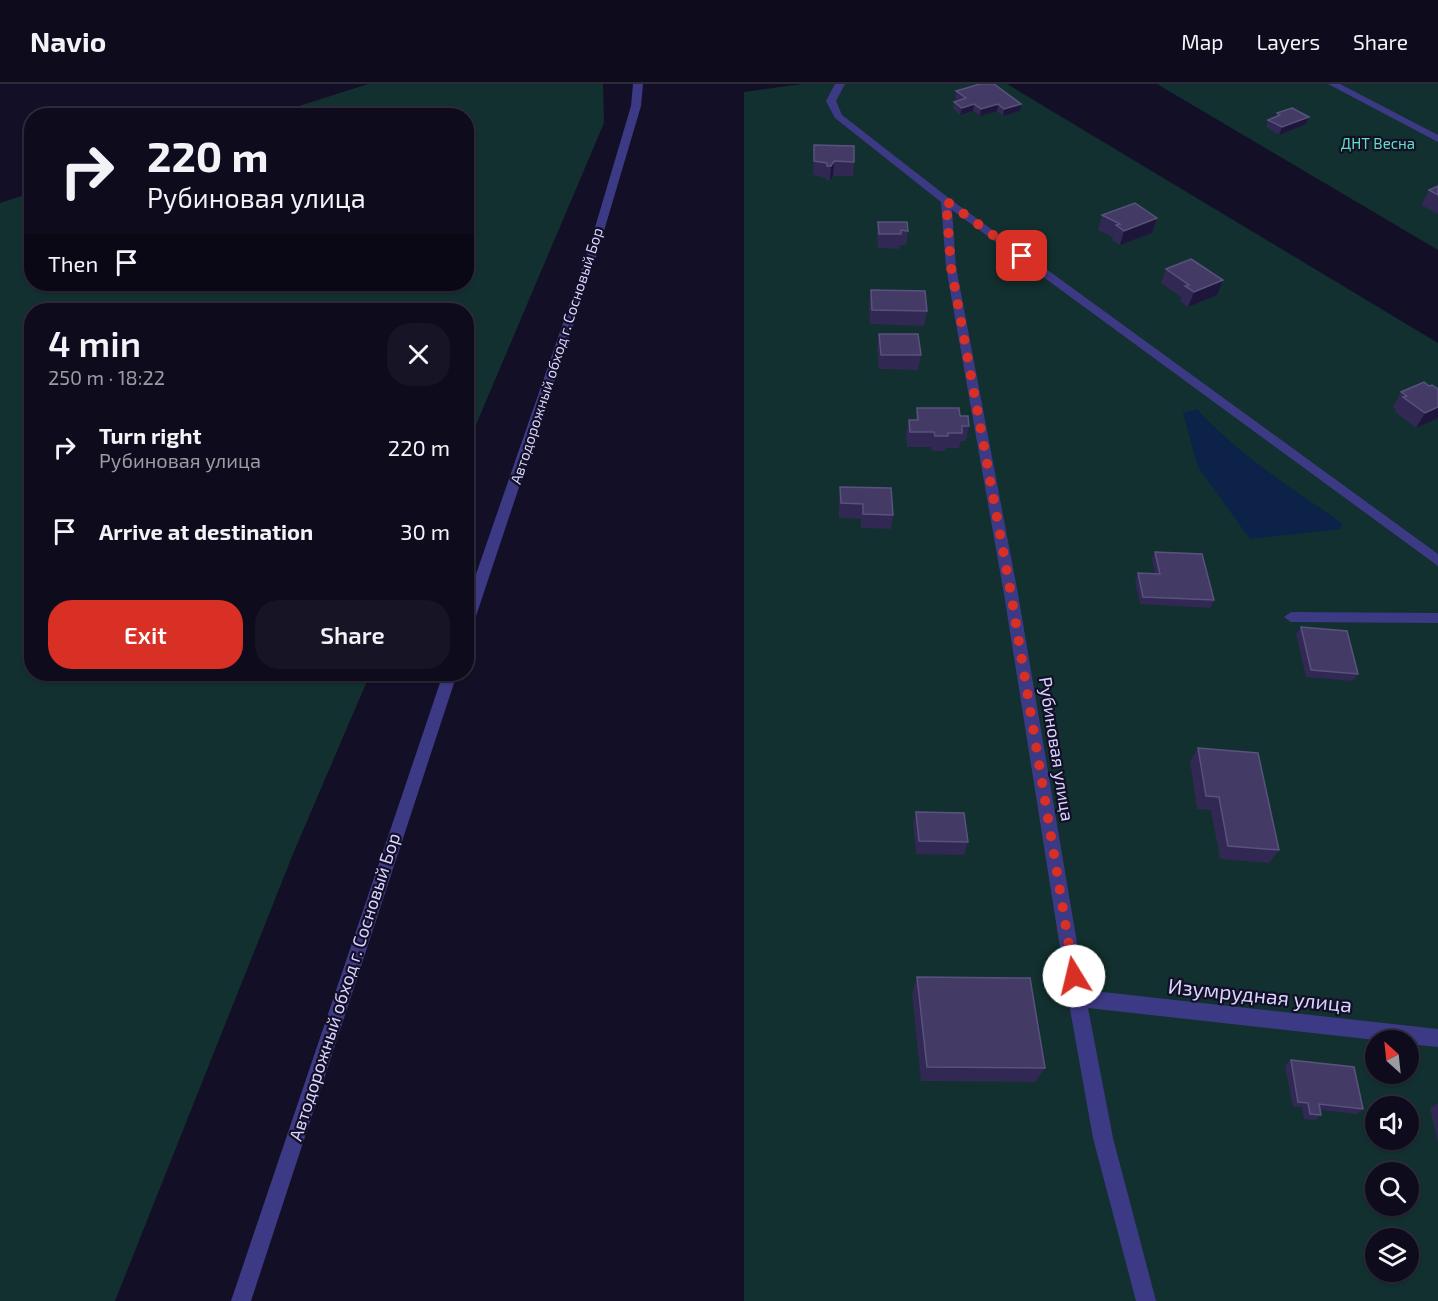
<!DOCTYPE html>
<html lang="en">
<head>
<meta charset="utf-8">
<style>
  body { margin:0; font-family:"Exo 2",sans-serif; background:#171425; color:#f1f3f6; height:100vh; display:flex; flex-direction:column; font-size:22px; white-space:nowrap }
  * { box-sizing:border-box; margin:0 }
  p { font-size:20px; color:#9b9ba3 }
  .icon { flex:none; width:33px; height:33px; fill:none; stroke:currentColor; stroke-width:2; stroke-linecap:round; stroke-linejoin:round }
  .map { position:relative; flex:1; overflow:hidden }
  .panel { position:absolute; left:24px; top:219px; width:450px; height:378px; display:flex; flex-direction:column; background:#0e0b1c; border-radius:24px; box-shadow:0 2px 4px #0004,0 0 0 2px #2e2b3b }
  .panel>* { flex:none }
  .hud { position:absolute; left:24px; top:24px; width:450px; height:183px; border-radius:24px; box-shadow:0 2px 4px #0004,0 0 0 2px #2e2b3b; background:#0e0b1c; color:#f1f3f6; overflow:hidden }
  .needle { width:39px; rotate:333deg }
  .buttons { position:absolute; left:1365px; top:946px; display:grid; gap:12px }
  .buttons a { display:grid; place-items:center; width:54px; height:54px; border-radius:50%; background:#0e0b1c; box-shadow:0 2px 4px #0004,0 0 0 2px #2e2b3b; font-size:30px }
  .pin { position:absolute; display:grid; place-items:center; width:51px; height:51px; color:#fff; margin:-26px; border-radius:12px; box-shadow:0 3px 9px #0006 }
  .me { position:absolute; width:66px; margin:-33px; rotate:351deg; stroke-linejoin:round; filter:drop-shadow(0 0 4px #0008) }
  .turn { display:flex; align-items:center; gap:21px; height:126px; padding:0 24px; font-size:27px }
  .turn .icon { width:78px; height:78px; stroke-width:2.5 }
  .turn b { display:block; font-size:42px; line-height:51px }
  .then { display:flex; align-items:center; height:57px; padding:0 24px; background:#0003; gap:12px; font-size:22px }
  .round { display:grid; place-items:center; flex:none; width:63px; height:63px; border-radius:24px; background:#171425 }
  .headline { display:flex; align-items:center; justify-content:space-between; height:102px; padding:0 24px }
  h1 { font-size:36px; font-weight:600; line-height:45px }
  .button { display:flex; gap:12px; margin-top:auto; padding:12px 24px }
  .button a { flex:1; height:69px; border-radius:24px; background:#d93025; color:#fff; font-size:24px; font-weight:600; line-height:69px; text-align:center }
  .button a+a { background:#171425; color:#f1f3f6 }
  ul { padding:0; list-style:none }
  li { display:flex; align-items:center; gap:18px; height:84px; padding:0 24px }
  li div { flex:1 }
  li b { display:block; font-size:22px }
  li em { font-style:normal }
  header { display:flex; align-items:center; gap:36px; box-sizing:border-box; height:84px; padding:0 30px; background:#0e0b1c; border-bottom:2px solid #2e2b3b }
  header strong { font-size:28px }
  nav { display:flex; gap:33px; margin-inline-start:auto; font-size:21px }
  .map>svg:first-child { display:block }
  .green { fill:#12302f; fill-rule:evenodd }
  .water { fill:#0c2248 }
  .lines { fill:none; stroke-linecap:round; stroke-linejoin:round }
  .minor { fill:#3d3a85; fill-rule:evenodd }
  .wall { fill:#312854 }
  .shaded-wall { fill:#1d163a }
  .building { fill:#433a66; stroke:#5a527e; stroke-width:1.5 }
  .route { stroke:#d93025; stroke-width:10; stroke-dasharray:0 18 }
  .labels { text-anchor:middle; stroke-width:4.5; stroke-linejoin:round; paint-order:stroke }
  .far-park-label { font-size:15px; fill:#5fe0c0; stroke:#130f26 }
  .far-street-label { font-size:15px; fill:#d9d4ff; stroke:#130f26 }
  .street-label { font-size:18px; fill:#d9d4ff; stroke:#130f26 }
  .near-street-label { font-size:21px; fill:#d9d4ff; stroke:#130f26 }
</style>
</head>
<body>
<header>
<strong>Navio</strong>
<nav><a>Map</a><a>Layers</a><a>Share</a></nav>
</header>
<div class="map">
<svg width="1438" height="1217" viewBox="0 0 1438 1217">
  <rect width="100%" height="100%" fill="#130f26"/>
  <g class="green">
    <path d="M368 0H603L604 39 467 362 466 226H32V590H370L293 770 115 1217H0V119L31 109 32 200H466V32L271 31Z"/>
    <path d="M802 0H1007L1438 259V1217H744V8ZM1376 957H1408V990H1376ZM1376 1023H1408V1056H1376ZM1376 1089H1408V1122H1376ZM1376 1155H1408V1188H1376Z"/>
    <path d="M1157 0H1438V166Z"/>
  </g>
  <path class="water" d="M1197 325C1239 371 1291 404 1342 439L1341 445 1250 455 1198 383 1183 329Z"/>
  <g class="lines">
    <g class="minor">
      <path d="M633 0H643L641 22 598 167 473 541 466 546V519L588 167 631 22Z"/>
      <path d="M835 0H845L836 17 842 31 950 115 1438 470V482L952 126 956 183 1018 510 1085 906 1438 945V963L1408 960V957H1385L1088 924 1113 1054 1156 1217H1136L1093 1054 1068 914 1004 510 946 183 941 118 835 34 826 17Z"/>
      <path d="M1328 0H1340L1438 51V58Z"/>
      <path d="M1291 528 1438 529V539L1291 538 1284 533Z"/>
      <path d="M443 590H457L251 1217H231Z"/>
    </g>
  </g>
  <g class="wall">
    <path d="M956 7 1020 27 1003 32 997 27 980 32 973 27 960 31 953 25 954 18 959 17 955 14Z"/>
    <path d="M1277 29 1309 33 1306 40 1279 51 1266 43 1268 36 1276 33Z"/>
    <path d="M814 61 854 78 853 92H833L830 96H826V94L813 91Z"/>
    <path d="M1438 102V130L1421 121 1429 106Z"/>
    <path d="M1102 131 1152 149 1120 161 1112 156 1113 153 1098 146Z"/>
    <path d="M878 138 908 147 906 161H900L899 165 878 164 877 152Z"/>
    <path d="M1166 185 1217 211 1188 223 1180 217 1181 213 1161 199Z"/>
    <path d="M871 206 927 227 924 242 870 240 869 220Z"/>
    <path d="M879 250 921 271 918 286 879 285 877 265Z"/>
    <path d="M1429 302 1438 305V334L1416 344 1395 328 1396 325 1393 323 1401 308Z"/>
    <path d="M917 324 960 332 969 342 966 357H961L959 364H946L945 367H932L931 363H907L906 350 909 336H915Z"/>
    <path d="M840 403 893 431 891 445 861 444V435L839 434V418Z"/>
    <path d="M1155 468 1214 516 1210 524 1140 520 1135 496 1138 489 1155 490 1152 475Z"/>
    <path d="M1301 543 1358 590 1353 597 1306 593 1296 550Z"/>
    <path d="M1198 664 1279 766 1269 779 1220 775 1211 726 1197 725 1190 677Z"/>
    <path d="M916 728 968 758 964 771 916 770 913 740Z"/>
    <path d="M917 893 1045 984 1035 998 921 997 912 909Z"/>
    <path d="M1291 976 1363 1025 1357 1030 1320 1026 1321 1031 1315 1036 1304 1035 1302 1023H1293L1285 981Z"/>
    <path d="M1438 1019V1059L1430 1024Z"/>
  </g>
  <g class="shaded-wall">
    <path d="M974 20 973 27 960 31 962 24Z"/>
    <path d="M998 20 997 27 980 32 981 25Z"/>
    <path d="M1021 20 1020 27 1003 32 1004 25Z"/>
    <path d="M1309 33 1306 40 1279 51 1282 43Z"/>
    <path d="M834 77 833 92 830 96 831 82Z"/>
    <path d="M1157 134 1152 149 1120 161 1124 147Z"/>
    <path d="M1223 196 1217 211 1188 223 1194 208Z"/>
    <path d="M1438 323V334L1416 344 1425 329Z"/>
  </g>
  <g class="building">
    <path d="M980 0H994L1021 20 1004 25 998 20 981 25 974 20 962 24 954 18 966 14 956 7Z"/>
    <path d="M1292 24 1309 33 1282 43 1268 36 1280 31 1277 29Z"/>
    <path d="M814 61 854 62V78L834 77 831 82H827V79L814 77Z"/>
    <path d="M1438 102V111L1429 106Z"/>
    <path d="M1135 119 1157 134 1124 147 1116 141 1120 140 1102 131Z"/>
    <path d="M878 138H907L908 147 901 146V150H879Z"/>
    <path d="M1191 175 1223 196 1194 208 1185 202 1189 201 1166 185Z"/>
    <path d="M871 206 925 207 927 227 872 226Z"/>
    <path d="M879 250H918L921 271H881Z"/>
    <path d="M1424 298 1429 302 1432 301 1438 305V323L1425 329 1403 313 1407 312 1401 308Z"/>
    <path d="M917 324H959L960 332H968L969 342H962V349H948V352H935L934 348H910L909 336H918Z"/>
    <path d="M840 403 891 404 893 431 863 430V420L841 419Z"/>
    <path d="M1155 468 1202 470 1214 516 1143 513 1138 489 1160 490Z"/>
    <path d="M1301 543 1347 547 1358 590 1311 586Z"/>
    <path d="M1198 664 1258 669 1279 766 1228 762 1219 713 1206 712Z"/>
    <path d="M916 728 964 729 968 758 919 757Z"/>
    <path d="M917 893 1030 894 1045 984 927 983Z"/>
    <path d="M1291 976 1354 983 1363 1025 1319 1020 1321 1031 1310 1030 1308 1019 1298 1018Z"/>
  </g>
  <g class="lines">
    <path class="route" d="M1022 172 946 117 951 183 1011 510 1074 892"/>
  </g>
  <g class="labels">
    <g class="far-park-label">
      <text x="1378" y="65">ДНТ Весна</text>
    </g>
    <g class="far-street-label">
      <text transform="translate(557 272) rotate(-72)" y="5">Автодорожный обход г. Сосновый Бор</text>
    </g>
    <g class="street-label">
      <text transform="translate(1056 665) rotate(81)" y="6">Рубиновая улица</text>
      <text transform="translate(345 903) rotate(-72)" y="6">Автодорожный обход г. Сосновый Бор</text>
    </g>
    <g class="near-street-label">
      <text transform="translate(1260 912) rotate(6)" y="7">Изумрудная улица</text>
    </g>
  </g>
</svg>
<div class="buttons">
<a><svg class="needle" viewBox="-14 -14 28 28"><path d="M0-13l5 13h-10z" fill="#e53935"/><path d="M0 13l5-13h-10z" fill="#9b9ba3"/></svg></a>
<a><svg class="icon" aria-label="sound" viewBox="0 0 24 24"><path d="M4 9h4l5-4v14l-5-4H4zM17 9q2 3 0 6"/></svg></a>
<a><svg class="icon" aria-label="search" viewBox="0 0 24 24"><circle cx="10" cy="10" r="6"/><path d="M15 15l6 6"/></svg></a>
<a><svg class="icon" aria-label="layers" viewBox="0 0 24 24"><path d="M12 4l9 5-9 5-9-5zM3 14l9 5 9-5"/></svg></a>
</div>
<div class="pin" style="left:1022px;top:172px;background:#d93025"><svg class="icon" aria-label="arrive" viewBox="0 0 24 24"><path d="M6 21V4h12l-3 4 3 4H6"/></svg></div>
<svg class="me" style="left:1074px;top:892px" viewBox="-20 -20 40 40"><circle r="19" fill="#fff"/><path d="M0-13L10 11 0 6-10 11z" fill="#d93025"/></svg>
<div class="hud">
<div class="turn"><svg class="icon" aria-label="right" viewBox="0 0 24 24"><path d="M7 20v-9h11M14 6l5 5-5 5"/></svg><div><b>220 m</b>Рубиновая улица</div></div>
<div class="then">Then<svg class="icon" aria-label="arrive" viewBox="0 0 24 24"><path d="M6 21V4h12l-3 4 3 4H6"/></svg></div>
</div>
<section class="panel">
<div class="headline"><div><h1>4 min</h1><p>250 m · 18:22</p></div><a class="round"><svg class="icon" aria-label="close" viewBox="0 0 24 24"><path d="M6 6l12 12M18 6L6 18"/></svg></a></div>
<ul>
<li><svg class="icon" aria-label="right" viewBox="0 0 24 24"><path d="M7 20v-9h11M14 6l5 5-5 5"/></svg><div><b>Turn right</b><p>Рубиновая улица</p></div><em>220 m</em></li>
<li><svg class="icon" aria-label="arrive" viewBox="0 0 24 24"><path d="M6 21V4h12l-3 4 3 4H6"/></svg><div><b>Arrive at destination</b></div><em>30 m</em></li>
</ul>
<div class="button"><a>Exit</a><a>Share</a></div>
</section>
</div>
</body>
</html>
